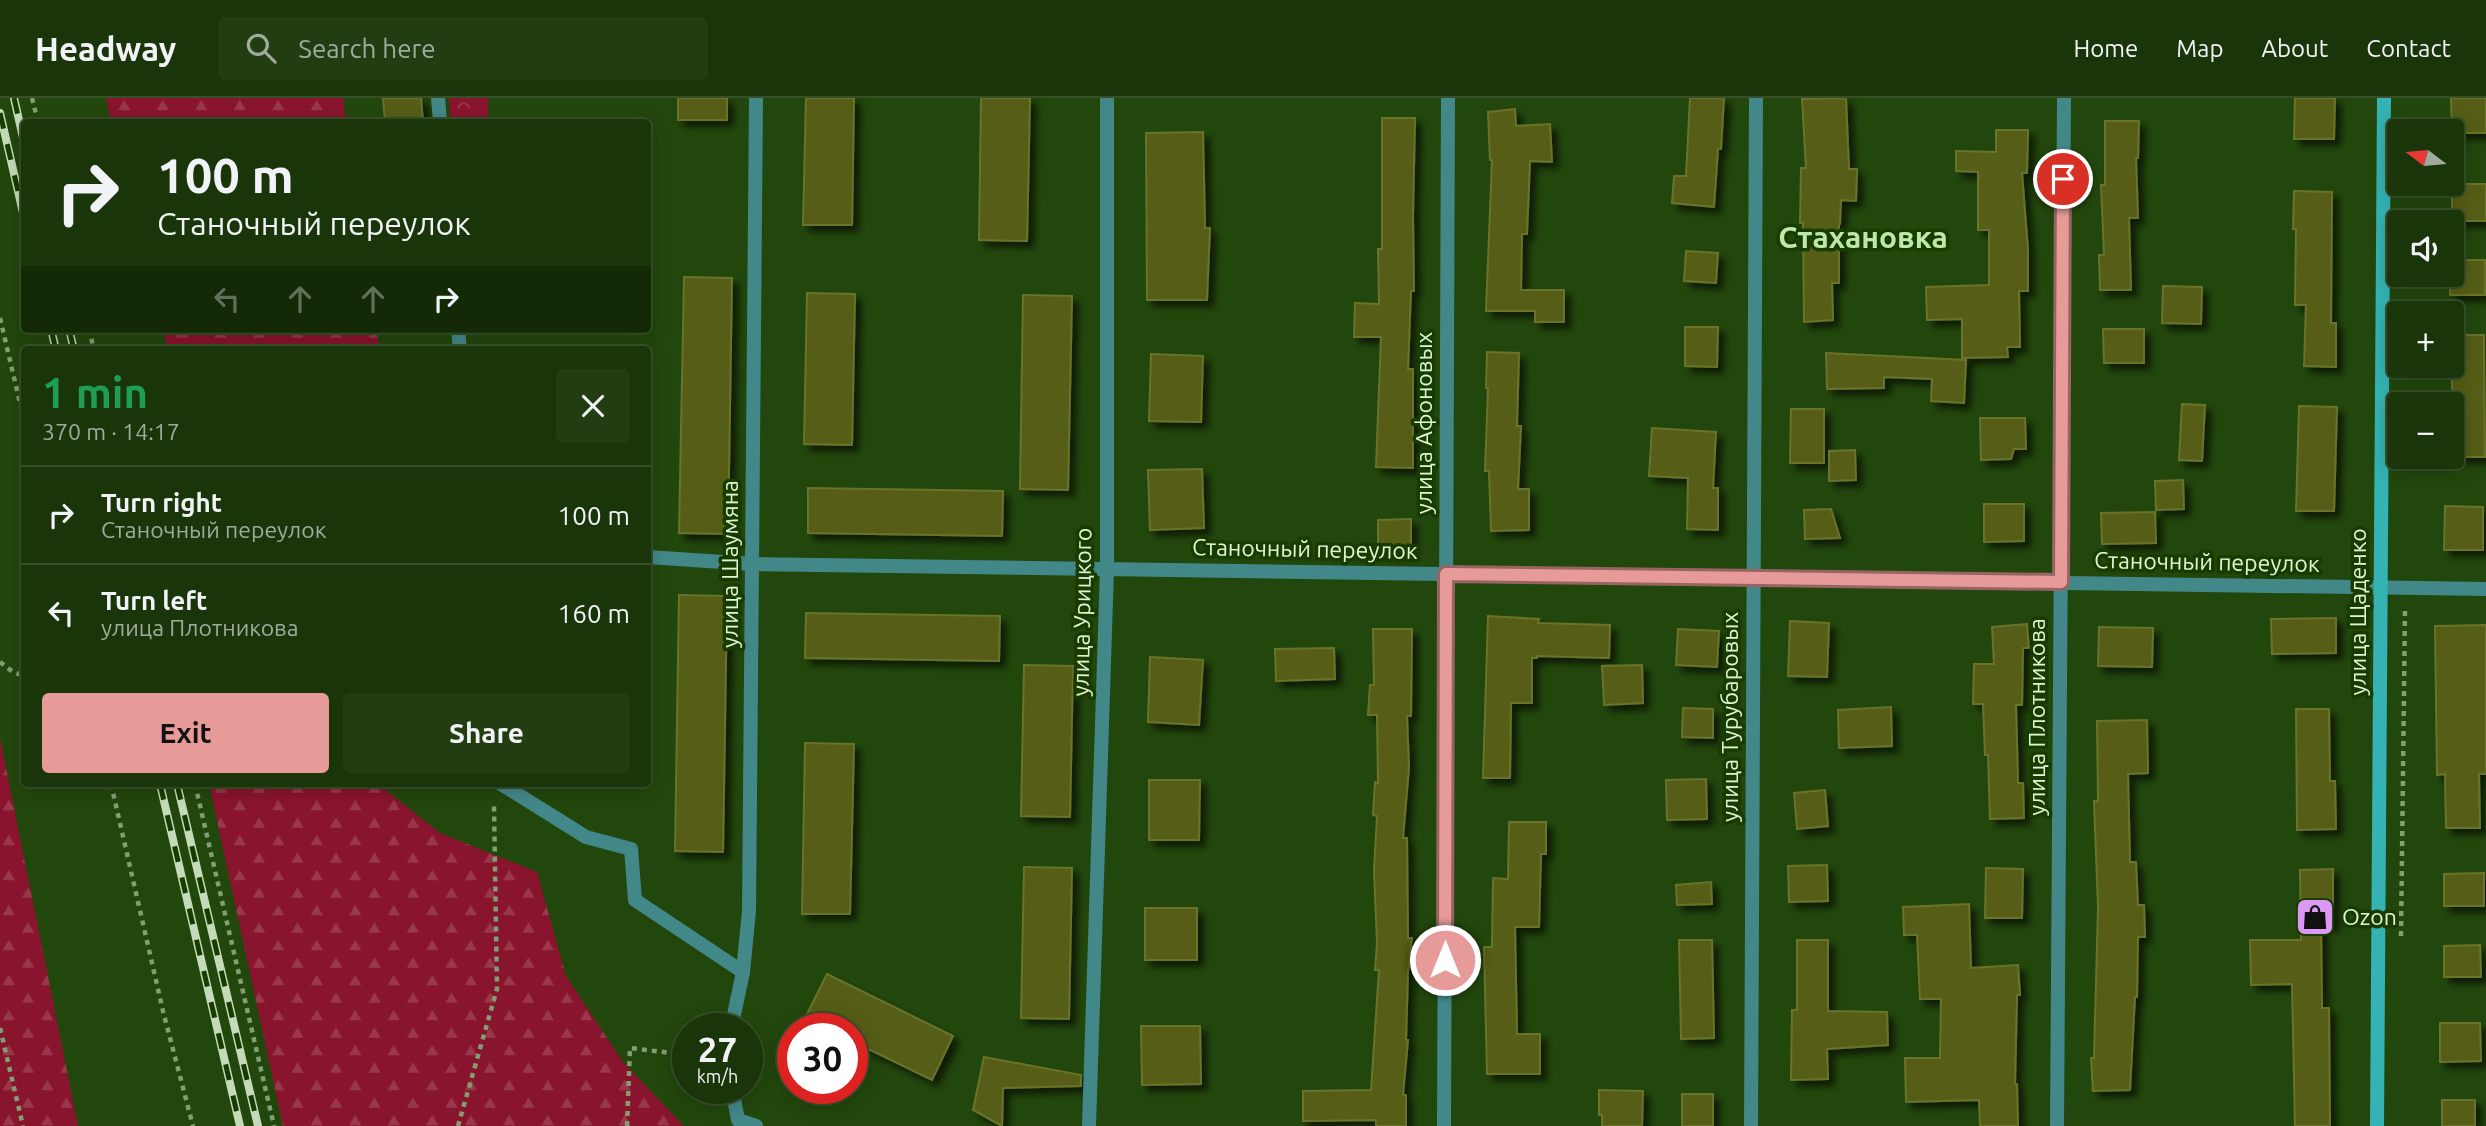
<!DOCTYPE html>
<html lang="en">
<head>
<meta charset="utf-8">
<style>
  body { margin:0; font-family:Ubuntu,sans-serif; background:#233d12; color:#f1f3f6; height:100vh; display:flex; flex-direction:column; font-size:26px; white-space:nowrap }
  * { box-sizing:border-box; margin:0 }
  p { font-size:23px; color:#9fab9c }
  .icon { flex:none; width:38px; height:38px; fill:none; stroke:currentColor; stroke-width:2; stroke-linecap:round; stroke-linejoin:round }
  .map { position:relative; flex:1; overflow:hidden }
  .sheet { position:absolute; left:21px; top:248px; width:630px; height:441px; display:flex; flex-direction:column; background:#1a3509; border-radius:7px; box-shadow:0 4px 18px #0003,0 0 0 2px #38502a }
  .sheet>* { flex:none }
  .guide { position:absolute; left:21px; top:21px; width:630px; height:214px; border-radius:7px; box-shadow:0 4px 18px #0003,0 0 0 2px #38502a; background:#1a3509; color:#f1f3f6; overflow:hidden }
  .needle { width:46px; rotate:286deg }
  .fabs { position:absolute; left:2387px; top:21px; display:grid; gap:14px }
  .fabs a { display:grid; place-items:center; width:77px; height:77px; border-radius:7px; background:#1a3509; box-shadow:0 4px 18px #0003,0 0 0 2px #38502a; font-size:35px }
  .speed { position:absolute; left:672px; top:915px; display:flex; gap:14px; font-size:35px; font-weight:700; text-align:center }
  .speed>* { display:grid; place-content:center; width:91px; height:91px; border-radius:50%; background:#1a3509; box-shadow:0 4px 18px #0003,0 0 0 2px #38502a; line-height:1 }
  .speed small { font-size:18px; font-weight:400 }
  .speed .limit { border:10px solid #d22; background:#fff; color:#111 }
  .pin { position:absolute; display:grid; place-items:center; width:60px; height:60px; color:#fff; margin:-30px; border:4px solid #fff; border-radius:50%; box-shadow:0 2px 7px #0007 }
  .me { position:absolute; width:77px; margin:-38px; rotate:0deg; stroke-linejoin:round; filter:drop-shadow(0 0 5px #0008) }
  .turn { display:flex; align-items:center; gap:24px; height:147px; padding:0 21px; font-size:32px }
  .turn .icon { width:91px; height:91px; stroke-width:2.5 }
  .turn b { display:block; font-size:49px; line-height:60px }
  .lanes { display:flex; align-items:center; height:66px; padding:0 21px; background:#0003; justify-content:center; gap:35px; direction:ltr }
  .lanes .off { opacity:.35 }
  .round { display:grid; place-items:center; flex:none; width:74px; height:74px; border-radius:7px; background:#233d12 }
  .head { display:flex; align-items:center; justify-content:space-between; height:119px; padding:0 21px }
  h1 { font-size:42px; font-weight:600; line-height:52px; color:#1e9e55 }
  .action { display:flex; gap:14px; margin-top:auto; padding:14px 21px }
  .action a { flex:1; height:80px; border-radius:7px; background:#e69b98; color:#111; font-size:28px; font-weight:600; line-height:80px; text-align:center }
  .action a+a { background:#233d12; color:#f1f3f6 }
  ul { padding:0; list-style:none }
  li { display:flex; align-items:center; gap:21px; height:98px; padding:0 21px; border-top:2px solid #38502a }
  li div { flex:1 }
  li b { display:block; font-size:26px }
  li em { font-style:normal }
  header { display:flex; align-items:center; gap:42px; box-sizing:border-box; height:98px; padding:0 35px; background:#1a3509; border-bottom:2px solid #38502a }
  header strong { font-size:33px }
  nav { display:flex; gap:38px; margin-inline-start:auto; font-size:24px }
  .search { width:490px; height:63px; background:#233d12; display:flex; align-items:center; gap:18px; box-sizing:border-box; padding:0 24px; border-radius:7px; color:#9fab9c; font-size:26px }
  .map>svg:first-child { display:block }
  .forest { fill:url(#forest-firs) }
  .park { fill:url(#park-crowns) }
  .building { fill:#545d15; stroke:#69732c; stroke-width:2; filter:url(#shadow) }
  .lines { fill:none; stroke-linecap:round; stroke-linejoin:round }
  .path { stroke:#819f72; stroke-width:4.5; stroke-dasharray:5 5; stroke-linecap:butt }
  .lane { stroke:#438889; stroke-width:14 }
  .street { stroke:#438889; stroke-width:14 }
  .secondary { stroke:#35b2b4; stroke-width:14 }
  .rail-casing { stroke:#c3dbb8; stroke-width:8 }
  .rail { stroke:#183c00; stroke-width:5; stroke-dasharray:16; stroke-linecap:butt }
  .route-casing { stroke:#966563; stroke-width:18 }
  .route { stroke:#e69b98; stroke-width:12 }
  .labels { text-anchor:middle; stroke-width:7; stroke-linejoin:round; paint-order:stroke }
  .street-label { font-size:23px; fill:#def4d5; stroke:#183c00 }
  .poi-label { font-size:23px; fill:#def4d5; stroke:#183c00; text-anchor:start }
  .district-label { font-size:30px; font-weight:bold; fill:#bde8aa; stroke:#183c00 }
</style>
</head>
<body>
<header>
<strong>Headway</strong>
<div class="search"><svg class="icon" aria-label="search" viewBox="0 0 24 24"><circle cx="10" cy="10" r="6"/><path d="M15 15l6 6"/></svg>Search here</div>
<nav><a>Home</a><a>Map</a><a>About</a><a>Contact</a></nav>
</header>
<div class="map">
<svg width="2486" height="1028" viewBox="0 0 2486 1028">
  <defs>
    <pattern id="forest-firs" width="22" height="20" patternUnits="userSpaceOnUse" patternTransform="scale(1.75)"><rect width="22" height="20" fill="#89142d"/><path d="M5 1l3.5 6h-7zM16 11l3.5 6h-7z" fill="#99374b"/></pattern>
    <pattern id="park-crowns" width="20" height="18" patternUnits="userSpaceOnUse" patternTransform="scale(1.75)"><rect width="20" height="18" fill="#89142d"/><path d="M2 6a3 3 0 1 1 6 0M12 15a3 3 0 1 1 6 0" fill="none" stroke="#99374b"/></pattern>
    <filter id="shadow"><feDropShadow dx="6" dy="6" stdDeviation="3.5" flood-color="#0009"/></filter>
  </defs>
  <rect width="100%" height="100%" fill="#22470c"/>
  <g class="forest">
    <path d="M106 0H343L346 24H111Z"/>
    <path d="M163 231H376L380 252H168Z"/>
    <path d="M0 640 78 1028H0Z"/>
    <path d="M209 686H378L440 735 537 774 566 878 623 964 684 1028H283Z"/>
  </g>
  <path class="park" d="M449 0H488V24H450Z"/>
  <g class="building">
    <path d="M383 0H421L423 24H385Z"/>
    <rect x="678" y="0" width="49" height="22"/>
    <path d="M806 0H854L852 127H803Z"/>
    <path d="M981 0H1030L1027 143 979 142Z"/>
    <path d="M1690 0H1724L1721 51H1718L1714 109 1672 105 1674 78H1686Z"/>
    <path d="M1846 0 1849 71H1857L1856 103 1841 102 1840 126H1839V185H1832L1833 222 1804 224 1803 125H1800L1801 70H1806L1802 1Z"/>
    <path d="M2295 0H2335L2334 41H2294Z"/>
    <path d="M2451 0H2486V35H2452Z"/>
    <path d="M1515 11 1516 28 1550 26 1552 64 1530 63 1527 136H1522L1521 192H1564V224H1535V213H1486L1492 62H1490L1488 14Z"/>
    <path d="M1382 20H1415L1413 118 1414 193H1411L1408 271H1413V370L1376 369 1381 239H1354L1355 205 1379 206 1378 151H1382Z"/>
    <path d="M2105 23H2139L2138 60H2136L2138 120H2129L2131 192H2100L2099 157H2104L2101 87H2105Z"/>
    <path d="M1996 32H2028L2027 75H2022L2028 152V193H2019L2020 249H2007L2008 259 1962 260V221L1927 222 1926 189 1989 187V132H1978V74L1956 73V53L1996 54Z"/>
    <path d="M1203 34 1205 130H1210L1207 202H1147L1146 35Z"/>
    <rect x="2452" y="86" width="34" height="37"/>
    <path d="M2294 93 2332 94 2331 225H2336V269L2304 268 2306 207H2295L2296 131H2293Z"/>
    <path d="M1686 153 1718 155 1716 185 1684 183Z"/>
    <path d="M2452 162H2485V197H2450Z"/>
    <path d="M684 179 732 180 728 436 679 435Z"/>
    <path d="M2163 188 2202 189 2201 226 2162 225Z"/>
    <path d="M807 195 855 196 852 347 804 346Z"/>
    <path d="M1023 197 1072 198 1068 392 1020 391Z"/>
    <path d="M1685 229H1718L1717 269 1685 268Z"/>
    <path d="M2103 231H2144V265H2104Z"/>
    <path d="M2452 237H2484L2485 359H2452Z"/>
    <path d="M1487 254 1519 255 1517 328H1521L1518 391H1529V432L1491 433 1489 373H1485L1488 290H1486Z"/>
    <path d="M1826 255 1966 262 1964 305 1931 303 1932 281 1884 279V290L1827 291Z"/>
    <path d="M1151 256 1203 258 1201 324 1149 323Z"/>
    <path d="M2182 306 2205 307 2202 363 2179 362Z"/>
    <path d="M2299 308 2337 309 2334 413H2296Z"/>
    <path d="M1791 311H1824V365H1790Z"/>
    <path d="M1980 320H2025L2026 351H2014L2011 361 1981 362Z"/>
    <path d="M1652 330 1716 334 1713 390H1718V432L1687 431 1688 380 1649 378Z"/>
    <path d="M1855 352 1856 382 1829 383V353Z"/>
    <path d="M1202 371 1204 430 1150 432 1148 372Z"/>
    <path d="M2183 382 2184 411 2156 412 2155 383Z"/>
    <path d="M808 390 1003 393 1002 438 808 435Z"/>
    <path d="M1984 406H2024V443L1984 444Z"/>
    <path d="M2445 408 2483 409V452H2444Z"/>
    <path d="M1831 411 1840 440 1805 441 1804 412Z"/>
    <path d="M2155 414 2156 445 2102 446 2101 415Z"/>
    <path d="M1411 421V452H1378V422Z"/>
    <path d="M679 497 727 498 723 754 675 753Z"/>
    <path d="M806 515 1000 518 999 563 805 560Z"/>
    <path d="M1488 518 1539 521 1538 525 1610 527 1609 560 1537 558V560H1532V605H1511L1510 680H1483Z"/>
    <path d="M2336 520V555L2272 556 2271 521Z"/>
    <path d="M1790 523 1829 525 1827 579 1788 578Z"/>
    <path d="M2027 526 2029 550H2023L2022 607H2016L2018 685H2023L2024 720 1990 721 1988 657H1985L1983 606H1973L1974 566H1994L1992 529Z"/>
    <path d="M2486 527V676H2479L2480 730H2446L2445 676 2437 677 2435 528Z"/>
    <path d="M2099 529 2153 530 2152 569 2098 568Z"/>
    <path d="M1373 531H1412L1411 618H1407L1409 669 1403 740H1407L1408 840H1412L1408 874 1406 942H1408L1403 997H1406V1028H1376V1022L1303 1023V993L1371 992 1379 872H1375L1377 845 1374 773 1377 718 1373 717 1375 684 1378 685 1377 617H1368L1370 587H1374Z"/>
    <path d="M1678 531 1719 533 1717 569 1676 567Z"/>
    <path d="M1334 550 1335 581 1276 583 1275 551Z"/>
    <path d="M1150 559 1203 562 1199 627 1148 624Z"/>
    <path d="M1024 567 1073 568 1070 719 1021 718Z"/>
    <path d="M1642 567 1643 605 1604 607 1602 568Z"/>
    <path d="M1891 609 1892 648 1839 650 1838 612Z"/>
    <path d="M1683 610 1713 611V640L1682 639Z"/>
    <path d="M2296 611H2329L2330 683H2335L2336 731 2297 732Z"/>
    <path d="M2147 622 2148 675 2128 676 2130 764H2136L2138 807H2144L2145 839H2138L2137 899H2135L2130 992 2093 993 2091 960H2094L2098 809 2094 703H2098L2097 623Z"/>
    <path d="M805 645 854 646 850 816H802Z"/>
    <path d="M1706 681 1707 721 1667 722 1666 682Z"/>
    <path d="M1149 682H1200L1199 742H1149Z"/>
    <path d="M1825 692 1828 728 1797 731 1794 695Z"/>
    <path d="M1509 724H1546V756H1541L1539 829H1515L1517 936H1540V976H1487L1484 849H1492L1493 780 1508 781Z"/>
    <path d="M1827 767 1828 803 1789 804 1788 768Z"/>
    <path d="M1024 769 1072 770 1069 921 1021 920Z"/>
    <path d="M1986 770 2023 771 2022 820H1985Z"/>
    <path d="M2333 771V827H2321L2322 910H2329L2330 1028H2295L2292 886 2251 887 2250 842H2301L2300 772Z"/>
    <path d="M2484 775V808H2444V776Z"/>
    <path d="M1711 784 1712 806 1677 807 1676 787Z"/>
    <path d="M1969 806 1971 870 2018 867 2020 897H2017L2015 986H2017L2018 1028H1980L1979 1002 1906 1004 1905 960H1940L1941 901H1920L1917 837H1904L1903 809Z"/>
    <rect x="1145" y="810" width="52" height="52"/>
    <path d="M1679 842H1712L1714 940 1681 941Z"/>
    <path d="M1797 842H1828V913L1887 914 1888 947 1827 951 1828 981 1791 982 1792 912H1797Z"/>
    <path d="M2480 847 2481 879H2444V848Z"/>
    <path d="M827 876 953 938 932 982 852 943V931H827L805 920Z"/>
    <path d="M2440 925H2480L2481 963 2440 964Z"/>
    <path d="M1141 928H1200L1201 986 1142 987Z"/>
    <path d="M984 959 1081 977V988L1003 990 1002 1028 973 1012Z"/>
    <path d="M1599 992 1643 993 1642 1028H1602V1017H1599Z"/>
    <rect x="1682" y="996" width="31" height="32"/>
    <rect x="2442" y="1002" width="33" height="26"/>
  </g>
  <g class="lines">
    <g class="path">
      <path d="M32 0 38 24"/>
      <path d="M0 220 24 322"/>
      <path d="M89 231 94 252"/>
      <path d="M0 564 13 574 24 578"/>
      <path d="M111 686 163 913 193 1028"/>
      <path d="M195 686 274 1028"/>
      <path d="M2401 838 2405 511"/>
      <path d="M0 930 23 1028"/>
      <path d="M458 1028 497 891 494 708"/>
      <path d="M627 1028 630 950 688 957"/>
    </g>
    <path class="lane" d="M648 459 752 466"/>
    <g class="street">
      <path d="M438 0 440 24"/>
      <path d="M458 231 460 252"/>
      <path d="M752 466 2486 491"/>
      <path d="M501 686 586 739 631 751 635 802 743 874"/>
      <path d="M731 931 743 874 749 813 756 0"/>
      <path d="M732 990 738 1022 756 1028"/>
      <path d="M1089 1028 1107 471V0"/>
      <path d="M1444 1028 1448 0"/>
      <path d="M1751 1028 1756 0"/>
      <path d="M2057 1028 2064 0"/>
    </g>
    <path class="secondary" d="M2377 1028 2384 0"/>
    <g class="rail-casing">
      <g id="rail">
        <path d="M14 0 24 44"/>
        <path d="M0 15 24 119"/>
        <path d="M51 231 56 252"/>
        <path d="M69 231 74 252"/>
        <path d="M160 686 240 1028"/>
        <path d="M177 686 258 1028"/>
      </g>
    </g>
    <use href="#rail" class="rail"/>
  </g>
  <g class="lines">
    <g class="route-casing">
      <path id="route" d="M1445 862 1446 476 2061 484 2063 81"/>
    </g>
    <use href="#route" class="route"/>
  </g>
  <defs>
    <g id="shop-square" transform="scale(2.0125)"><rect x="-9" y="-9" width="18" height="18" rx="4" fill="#db99f5" stroke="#183c00"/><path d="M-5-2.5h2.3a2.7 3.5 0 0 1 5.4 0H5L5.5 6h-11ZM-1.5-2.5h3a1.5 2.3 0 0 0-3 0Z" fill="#111"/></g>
  </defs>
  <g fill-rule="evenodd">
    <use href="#shop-square" x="2315" y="819"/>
  </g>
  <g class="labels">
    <g class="street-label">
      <text transform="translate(1424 325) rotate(-90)" y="8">улица Афоновых</text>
      <text transform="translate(1305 451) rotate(1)" y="8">Станочный переулок</text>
      <text transform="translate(2207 464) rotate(1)" y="8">Станочный переулок</text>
      <text transform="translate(730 466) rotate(-90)" y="8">улица Шаумяна</text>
      <text transform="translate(1082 514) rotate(-89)" y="8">улица Урицкого</text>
      <text transform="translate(2358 514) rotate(-90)" y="8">улица Щаденко</text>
      <text transform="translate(1730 619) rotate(-90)" y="8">улица Турубаровых</text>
      <text transform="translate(2037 619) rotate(-90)" y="8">улица Плотникова</text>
    </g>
    <g class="poi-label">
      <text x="2342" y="827">Ozon</text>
    </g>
    <g class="district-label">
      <text x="1863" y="150">Стахановка</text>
    </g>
  </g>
</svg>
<div class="fabs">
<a><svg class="needle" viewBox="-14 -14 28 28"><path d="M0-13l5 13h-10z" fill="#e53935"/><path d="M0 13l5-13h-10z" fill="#9fab9c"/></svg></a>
<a><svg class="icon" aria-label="sound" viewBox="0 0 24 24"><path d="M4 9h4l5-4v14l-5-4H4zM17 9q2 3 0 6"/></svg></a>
<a>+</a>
<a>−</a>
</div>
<div class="speed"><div>27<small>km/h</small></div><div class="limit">30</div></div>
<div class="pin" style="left:2063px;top:81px;background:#d93025"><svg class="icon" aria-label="arrive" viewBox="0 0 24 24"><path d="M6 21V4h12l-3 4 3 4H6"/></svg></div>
<svg class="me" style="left:1445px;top:862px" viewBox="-20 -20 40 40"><circle r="17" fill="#e69b98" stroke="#fff" stroke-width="3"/><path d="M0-11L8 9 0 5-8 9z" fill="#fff"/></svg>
<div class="guide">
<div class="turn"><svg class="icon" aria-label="right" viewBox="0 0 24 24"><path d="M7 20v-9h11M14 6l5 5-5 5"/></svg><div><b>100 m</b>Станочный переулок</div></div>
<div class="lanes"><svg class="icon off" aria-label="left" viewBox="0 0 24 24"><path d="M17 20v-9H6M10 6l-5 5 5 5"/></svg><svg class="icon off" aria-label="ahead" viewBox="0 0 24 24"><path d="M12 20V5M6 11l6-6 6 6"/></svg><svg class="icon off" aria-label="ahead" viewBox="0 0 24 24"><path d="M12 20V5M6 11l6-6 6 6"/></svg><svg class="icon" aria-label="right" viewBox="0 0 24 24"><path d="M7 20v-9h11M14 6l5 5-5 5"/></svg></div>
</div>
<section class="sheet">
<div class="head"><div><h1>1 min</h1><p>370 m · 14:17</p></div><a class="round"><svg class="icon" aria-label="close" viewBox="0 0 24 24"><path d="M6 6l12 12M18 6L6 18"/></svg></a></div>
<ul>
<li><svg class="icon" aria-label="right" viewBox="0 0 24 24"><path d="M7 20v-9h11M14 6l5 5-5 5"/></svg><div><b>Turn right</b><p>Станочный переулок</p></div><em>100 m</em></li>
<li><svg class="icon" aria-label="left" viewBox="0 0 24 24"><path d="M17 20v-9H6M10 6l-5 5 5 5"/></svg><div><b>Turn left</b><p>улица Плотникова</p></div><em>160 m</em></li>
</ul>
<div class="action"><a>Exit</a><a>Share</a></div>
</section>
</div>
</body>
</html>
